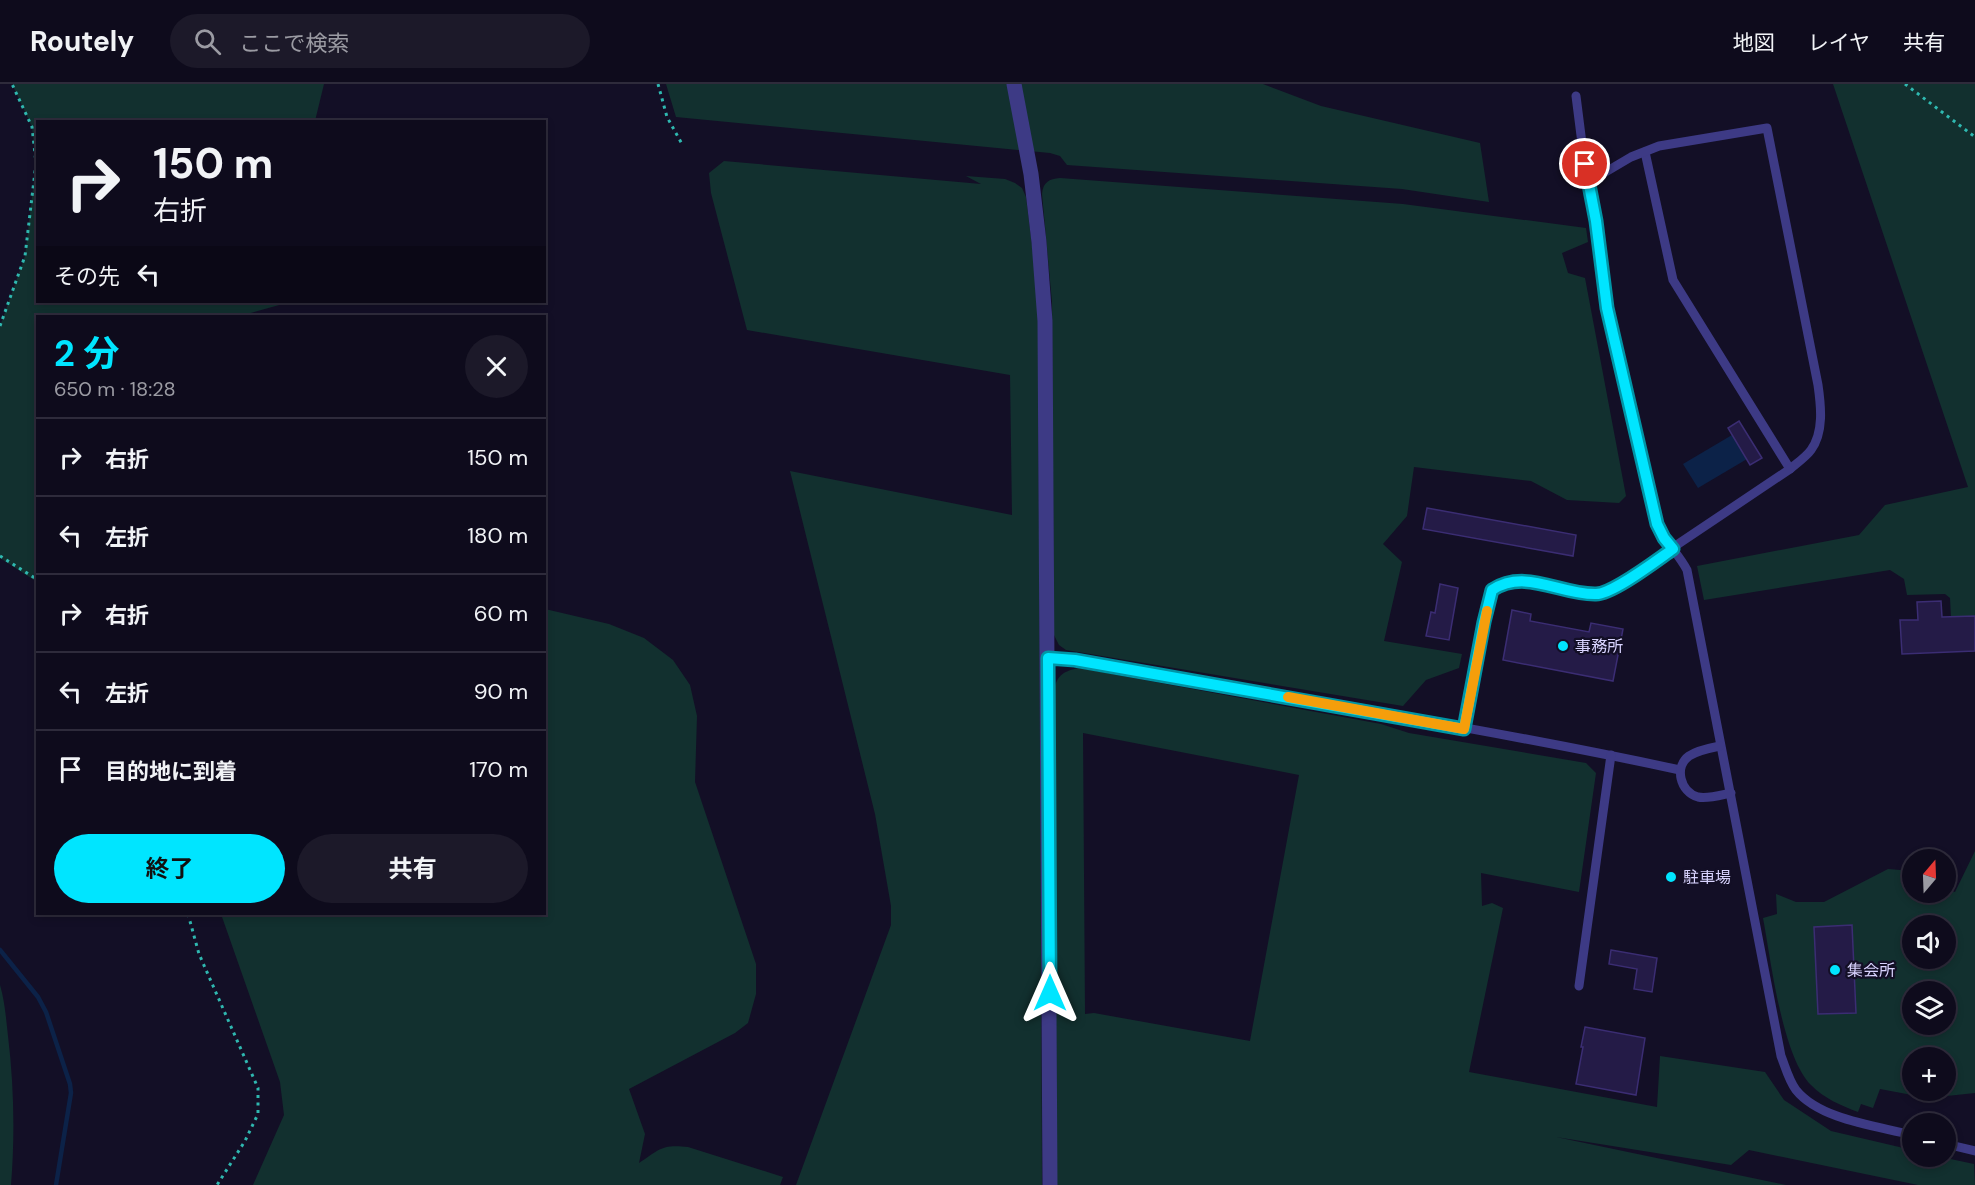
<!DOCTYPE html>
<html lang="ja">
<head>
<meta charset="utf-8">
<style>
  body { margin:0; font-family:"DM Sans","Noto Sans JP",sans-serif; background:#1c1929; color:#f1f3f6; height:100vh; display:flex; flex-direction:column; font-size:22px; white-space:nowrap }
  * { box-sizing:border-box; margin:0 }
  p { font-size:20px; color:#9b9ba3 }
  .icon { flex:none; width:33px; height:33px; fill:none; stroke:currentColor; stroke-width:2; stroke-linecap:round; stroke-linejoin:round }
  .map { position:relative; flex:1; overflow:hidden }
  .drawer { position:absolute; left:36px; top:231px; width:510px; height:600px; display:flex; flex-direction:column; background:#0e0b1c; border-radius:0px; box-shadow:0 3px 9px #0003,0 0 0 2px #2e2b3b }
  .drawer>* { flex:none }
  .hud { position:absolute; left:36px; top:36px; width:510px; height:183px; border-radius:0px; box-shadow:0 3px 9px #0003,0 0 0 2px #2e2b3b; background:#0e0b1c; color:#f1f3f6; overflow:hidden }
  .needle { width:39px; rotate:19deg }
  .fabs { position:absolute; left:1902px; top:765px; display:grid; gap:12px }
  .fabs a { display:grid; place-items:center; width:54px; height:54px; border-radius:50%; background:#0e0b1c; box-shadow:0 3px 9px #0003,0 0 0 2px #2e2b3b; font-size:30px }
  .pin { position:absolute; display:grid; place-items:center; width:51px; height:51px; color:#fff; margin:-26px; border:3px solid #fff; border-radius:50%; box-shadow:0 2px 6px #0007 }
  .me { position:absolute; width:66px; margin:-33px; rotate:0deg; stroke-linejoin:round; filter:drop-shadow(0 0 4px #0008) }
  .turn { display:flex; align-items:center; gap:21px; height:126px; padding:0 18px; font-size:27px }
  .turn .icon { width:78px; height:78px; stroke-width:2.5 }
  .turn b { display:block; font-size:42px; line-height:51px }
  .then { display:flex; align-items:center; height:57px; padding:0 18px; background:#0003; gap:12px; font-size:22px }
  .round { display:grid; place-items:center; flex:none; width:63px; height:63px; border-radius:32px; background:#1c1929 }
  .summary { display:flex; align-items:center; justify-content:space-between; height:102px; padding:0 18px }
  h1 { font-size:36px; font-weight:700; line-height:45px; color:#00e5ff }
  .cta { display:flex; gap:12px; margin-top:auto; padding:12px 18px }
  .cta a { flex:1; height:69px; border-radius:36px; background:#00e5ff; color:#111; font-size:24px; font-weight:700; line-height:69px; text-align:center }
  .cta a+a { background:#1c1929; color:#f1f3f6 }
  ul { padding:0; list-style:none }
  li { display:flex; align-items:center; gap:18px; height:78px; padding:0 18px; border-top:2px solid #2e2b3b }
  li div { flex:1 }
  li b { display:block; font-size:22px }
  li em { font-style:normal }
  header { display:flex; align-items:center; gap:36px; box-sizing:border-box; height:84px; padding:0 30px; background:#0e0b1c; border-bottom:2px solid #2e2b3b }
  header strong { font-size:28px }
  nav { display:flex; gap:33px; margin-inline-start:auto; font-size:21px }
  .search { width:420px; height:54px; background:#1c1929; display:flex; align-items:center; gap:15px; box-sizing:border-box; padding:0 21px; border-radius:33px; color:#9b9ba3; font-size:22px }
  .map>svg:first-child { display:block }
  .green { fill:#12302f; fill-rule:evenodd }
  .water { fill:#0c2248 }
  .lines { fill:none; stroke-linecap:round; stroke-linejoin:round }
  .stream { stroke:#0c2248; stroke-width:4.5 }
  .building { fill:#241b47; stroke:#3b2d73; stroke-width:1.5 }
  .path { stroke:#2fb8b0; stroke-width:3; stroke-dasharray:3 4.5; stroke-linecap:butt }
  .service { stroke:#3d3a85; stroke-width:9 }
  .tertiary { stroke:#3d3a85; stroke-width:15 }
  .route-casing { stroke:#0095a6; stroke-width:15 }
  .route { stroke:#00e5ff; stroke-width:10 }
  .slow { stroke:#f59e0b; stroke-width:10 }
  .poi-dot { fill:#00e5ff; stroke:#130f26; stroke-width:2 }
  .labels { text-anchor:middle; stroke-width:4.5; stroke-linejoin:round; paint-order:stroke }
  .poi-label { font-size:16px; fill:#d9d4ff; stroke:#130f26; text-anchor:start }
</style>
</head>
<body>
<header>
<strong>Routely</strong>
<div class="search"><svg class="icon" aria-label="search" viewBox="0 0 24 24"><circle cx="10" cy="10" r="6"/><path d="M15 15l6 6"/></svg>ここで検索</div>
<nav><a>地図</a><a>レイヤ</a><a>共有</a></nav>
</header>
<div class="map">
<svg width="1975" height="1101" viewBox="0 0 1975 1101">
  <rect width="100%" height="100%" fill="#130f26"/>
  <g class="green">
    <path d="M12 0H324L315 37 38 38V218H290L240 232H38L37 498 0 474V242L25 172 36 79 32 43Z"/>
    <path d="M666 0H1263L1321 22 1480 59 1489 118 1402 105 1067 81 1060 72 1050 69 676 33Z"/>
    <path d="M1833 0H1975V532L1951 533 1950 514 1945 510 1907 511 1904 495 1890 486 1704 516 1697 482 1859 451 1885 421 1968 403Z"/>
    <path d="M724 77 981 100 966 92 1005 95 1015 99 1022 104 1026 113 1033 169 1038 231 1042 1101H796L891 841V822L875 730 790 387 1012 431 1010 291 747 246 711 109 709 89Z"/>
    <path d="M1060 94 1403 120 1586 144 1588 158 1562 169 1568 189 1585 194 1626 412 1619 419 1567 416 1531 397 1414 383 1407 432 1383 460 1402 478 1384 557 1462 570 1459 584 1426 596 1403 622 1066 566 1059 561 1054 551 1052 218 1042 110C1043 98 1049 95 1060 94Z"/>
    <path d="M545 525 609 540 644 554 673 576 690 601 697 632 695 698 756 880V910L748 939 735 949 629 1005 645 1050 639 1079C659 1066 661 1060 688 1063L783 1093 780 1101H253L284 1031 280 998 221 830H544Z"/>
    <path d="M1079 584 1381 640 1409 649 1586 679 1596 689 1579 808 1481 789 1482 822 1492 819 1503 824 1469 988 1657 1023 1660 972 1765 988 1784 1016 1831 1047 1912 1066V1072L1941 1073 1974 1080 1975 1101H1918L1749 1066 1731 1081 1556 1053 1786 1101H1057L1054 606C1057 591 1064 587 1079 584ZM1083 649 1299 691 1250 957 1094 929 1085 930Z"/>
    <path d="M1975 767V1009L1928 1014 1880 1005 1873 1024 1861 1020 1858 1028C1840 1021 1825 1015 1811 1001 1782 972 1771 876 1763 834L1777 830 1776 810 1796 818H1824L1888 785 1912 787V808H1946V806L1955 808ZM1912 842H1946V874H1912ZM1912 908H1946V940H1912ZM1912 974H1946V1006H1912Z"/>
    <path d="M0 901C5 918 6 935 8 952 14 1002 15 1051 11 1101H0Z"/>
  </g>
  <path class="water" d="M1732 351 1747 375 1698 404 1683 380Z"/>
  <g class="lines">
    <path class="stream" d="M0 866 38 913 46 928 70 1000 71 1009 56 1101"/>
  </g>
  <g class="building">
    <path d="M1739 337 1762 374 1750 381 1728 344Z"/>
    <path d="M1427 424 1576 451 1573 472 1423 445Z"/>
    <path d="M1440 500 1458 504 1449 556 1426 552 1431 528 1435 529Z"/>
    <path d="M1941 517 1942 533 1975 532V567L1902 570 1900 536H1918L1917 518Z"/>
    <path d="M1512 526 1531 530 1530 537 1589 548 1591 539 1623 545 1613 597 1503 576Z"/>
    <path d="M1852 841 1856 929 1818 930 1814 843Z"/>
    <path d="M1611 866 1657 874 1652 908 1634 905 1637 885 1609 880Z"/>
    <path d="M1585 943 1645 954 1636 1011 1576 1000 1583 963H1581Z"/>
  </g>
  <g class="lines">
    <g class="path">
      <path d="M658 0 667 33 682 60"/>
      <path d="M1905 0 1975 53"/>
      <path d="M0 242 25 172 36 79 32 43 12 0"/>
      <path d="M0 472 38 496"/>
      <path d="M188 830 199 870 258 1004V1030L245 1057 217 1101"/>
    </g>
    <g class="service">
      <path d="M1576 12 1587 99 1596 137 1607 223 1657 440C1665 458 1678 469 1687 486L1781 972C1785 982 1789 997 1796 1006 1820 1036 1878 1042 1912 1051"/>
      <path d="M1645 68 1673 196 1790 385"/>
      <path d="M1048 574 1075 576C1277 612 1480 643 1680 686"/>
      <path d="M1464 645 1484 538 1492 506 1504 499 1517 496 1598 510 1611 505 1790 385C1797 379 1806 373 1811 366 1824 348 1821 322 1818 301L1767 44 1659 62 1631 73 1587 99"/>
      <path d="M1720 662C1710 664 1698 666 1689 672 1674 683 1680 708 1698 713 1708 715 1721 711 1731 709"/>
      <path d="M1579 902 1611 671"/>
      <path d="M1946 1060 1975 1067"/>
    </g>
    <path class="tertiary" d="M1014 0 1031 90 1039 158 1045 237 1050 1101"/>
  </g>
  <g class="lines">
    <g class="route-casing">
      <path id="route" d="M1050 909 1048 574 1075 576 1464 645 1484 538 1492 506C1526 484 1560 511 1596 510 1613 510 1657 476 1673 465L1664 454 1657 440 1607 224 1596 137 1585 80"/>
    </g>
    <use href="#route" class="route"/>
    <path class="slow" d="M1288 613 1464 645 1487 527"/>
  </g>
  <g class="poi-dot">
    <circle cx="1563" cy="562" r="6"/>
    <circle cx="1671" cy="793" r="6"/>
    <circle cx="1835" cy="886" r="6"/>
  </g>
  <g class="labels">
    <g class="poi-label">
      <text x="1575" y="568">事務所</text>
      <text x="1683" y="799">駐車場</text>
      <text x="1847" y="892">集会所</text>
    </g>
  </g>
</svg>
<div class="fabs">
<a><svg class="needle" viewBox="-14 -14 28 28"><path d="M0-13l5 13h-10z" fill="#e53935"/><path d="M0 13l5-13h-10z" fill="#9b9ba3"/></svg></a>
<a><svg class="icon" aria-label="sound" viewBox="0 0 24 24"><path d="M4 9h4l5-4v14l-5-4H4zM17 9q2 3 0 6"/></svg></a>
<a><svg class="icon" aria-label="layers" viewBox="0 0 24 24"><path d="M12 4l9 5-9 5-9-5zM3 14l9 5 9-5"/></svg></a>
<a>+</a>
<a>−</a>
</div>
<div class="pin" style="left:1585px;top:80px;background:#d93025"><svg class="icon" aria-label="arrive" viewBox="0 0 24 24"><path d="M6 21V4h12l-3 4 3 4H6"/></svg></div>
<svg class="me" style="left:1050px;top:909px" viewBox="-20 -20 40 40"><path d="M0-17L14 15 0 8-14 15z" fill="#00e5ff" stroke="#fff" stroke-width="4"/></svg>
<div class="hud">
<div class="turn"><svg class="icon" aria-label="right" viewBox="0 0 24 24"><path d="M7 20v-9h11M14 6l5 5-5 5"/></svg><div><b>150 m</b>右折</div></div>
<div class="then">その先<svg class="icon" aria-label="left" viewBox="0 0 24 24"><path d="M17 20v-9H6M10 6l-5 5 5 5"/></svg></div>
</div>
<section class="drawer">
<div class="summary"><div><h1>2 分</h1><p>650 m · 18:28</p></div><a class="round"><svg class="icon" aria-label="close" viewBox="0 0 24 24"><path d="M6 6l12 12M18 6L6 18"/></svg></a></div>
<ul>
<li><svg class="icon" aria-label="right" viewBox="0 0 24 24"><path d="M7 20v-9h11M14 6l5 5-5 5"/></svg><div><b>右折</b></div><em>150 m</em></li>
<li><svg class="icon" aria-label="left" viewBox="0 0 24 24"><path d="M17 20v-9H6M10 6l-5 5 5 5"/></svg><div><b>左折</b></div><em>180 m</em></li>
<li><svg class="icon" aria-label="right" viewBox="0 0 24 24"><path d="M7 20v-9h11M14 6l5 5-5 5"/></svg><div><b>右折</b></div><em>60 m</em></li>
<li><svg class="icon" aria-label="left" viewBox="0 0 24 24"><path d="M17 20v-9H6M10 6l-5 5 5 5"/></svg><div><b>左折</b></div><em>90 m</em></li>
<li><svg class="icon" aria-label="arrive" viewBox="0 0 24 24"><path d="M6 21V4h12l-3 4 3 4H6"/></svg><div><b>目的地に到着</b></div><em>170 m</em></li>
</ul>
<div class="cta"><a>終了</a><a>共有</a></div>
</section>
</div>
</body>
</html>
